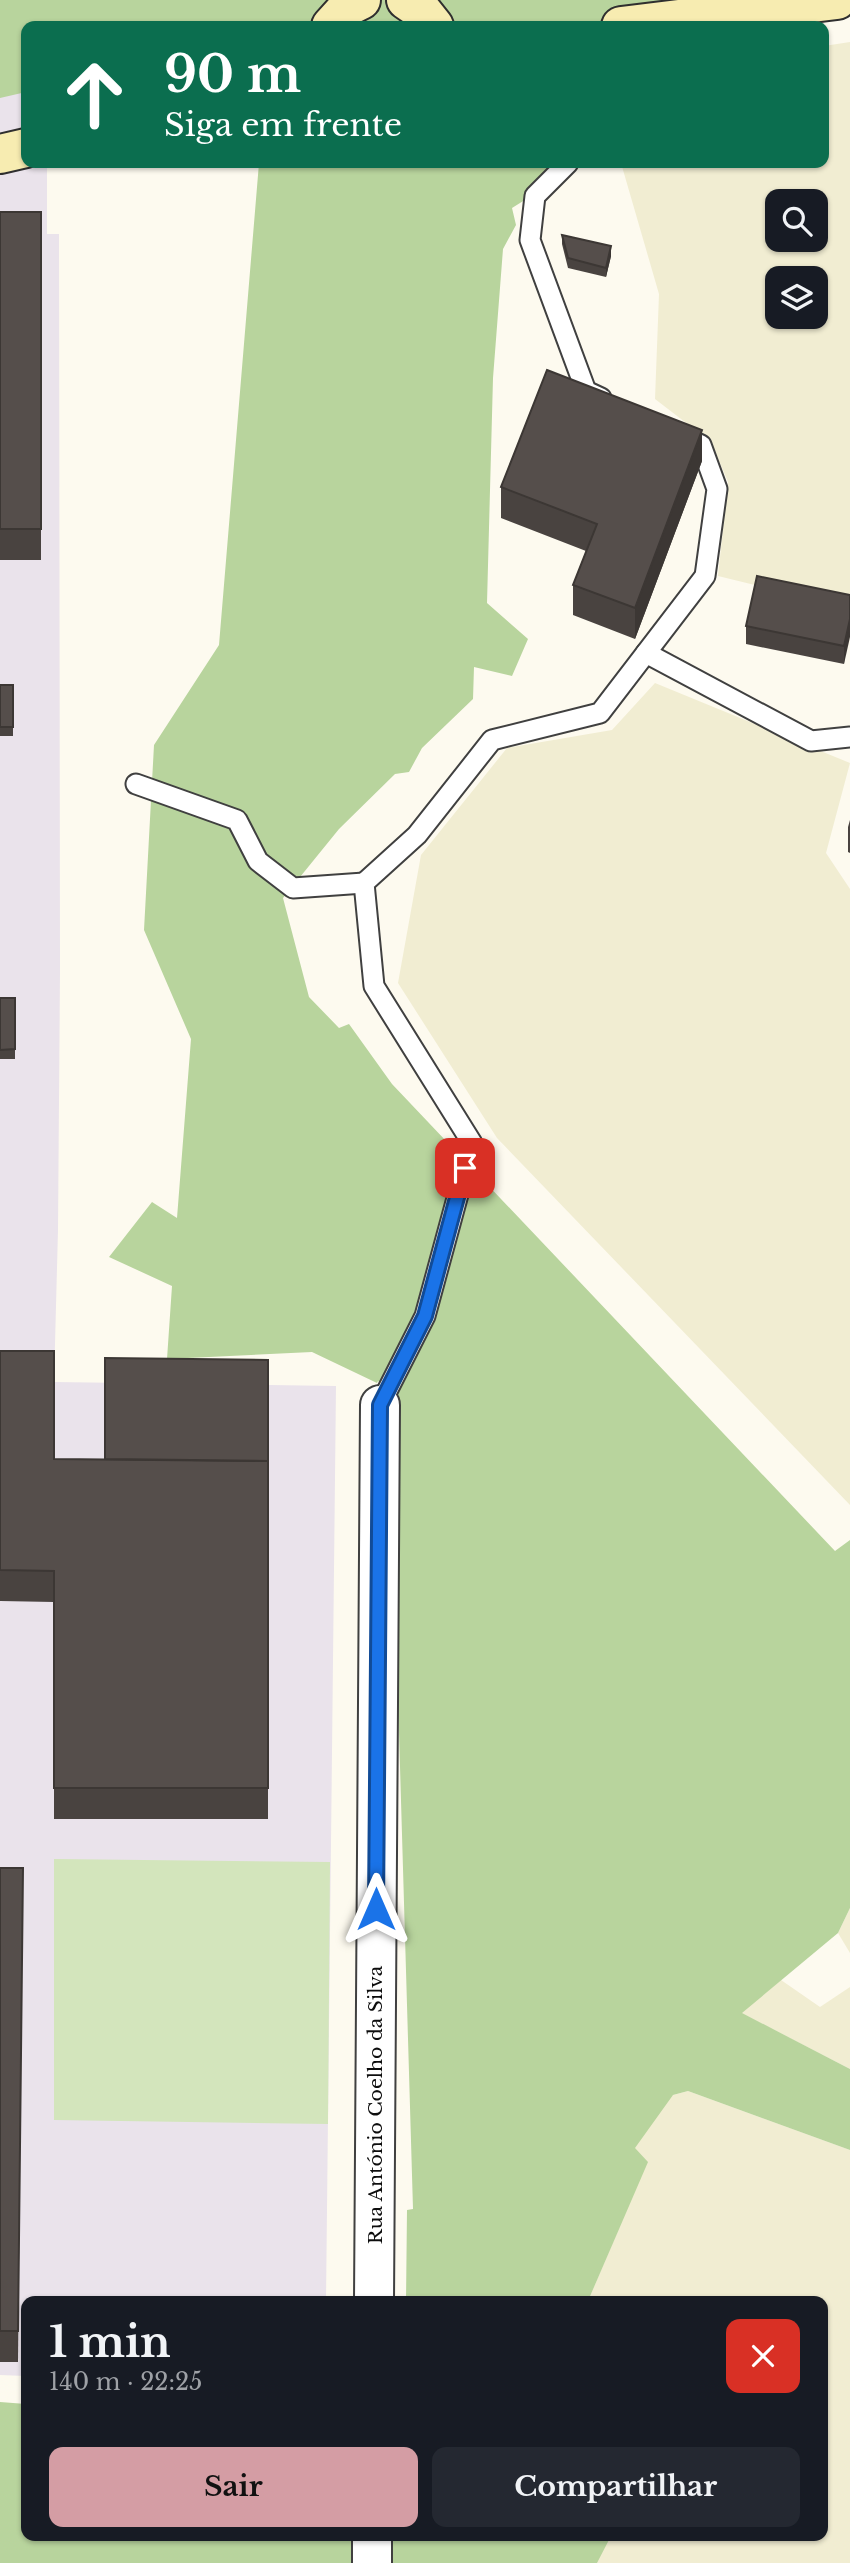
<!DOCTYPE html>
<html lang="pt">
<head>
<meta charset="utf-8">
<style>
  body { margin:0; font-family:"Libre Baskerville",serif; background:#242831; color:#f1f3f6; height:100vh; display:flex; flex-direction:column; font-size:26px; white-space:nowrap }
  * { box-sizing:border-box; margin:0 }
  p { font-size:23px; color:#9ea1a6 }
  .icon { flex:none; width:38px; height:38px; fill:none; stroke:currentColor; stroke-width:2; stroke-linecap:round; stroke-linejoin:round }
  .map { position:relative; flex:1; overflow:hidden }
  .details { position:absolute; left:21px; top:2296px; width:807px; height:245px; display:flex; flex-direction:column; background:#171b24; border-radius:14px; box-shadow:0 2px 5px #0004 }
  .details>* { flex:none }
  .top-card { position:absolute; left:21px; top:21px; width:808px; height:147px; border-radius:14px; box-shadow:0 2px 5px #0004; background:#0b6e4f; color:#fff; overflow:hidden }
  .tools { position:absolute; left:765px; top:189px; display:grid; gap:14px }
  .tools a { display:grid; place-items:center; width:63px; height:63px; border-radius:14px; background:#171b24; box-shadow:0 2px 5px #0004; font-size:35px }
  .pin { position:absolute; display:grid; place-items:center; width:60px; height:60px; color:#fff; margin:-30px; border-radius:14px; box-shadow:0 4px 10px #0006 }
  .me { position:absolute; width:77px; margin:-38px; rotate:0deg; stroke-linejoin:round; filter:drop-shadow(0 0 5px #0008) }
  .turn { display:flex; align-items:center; gap:24px; height:147px; padding:0 28px; font-size:32px }
  .turn .icon { width:91px; height:91px; stroke-width:2.5 }
  .turn b { display:block; font-size:49px; line-height:60px }
  .round { display:grid; place-items:center; flex:none; width:74px; height:74px; border-radius:14px; background:#242831 }
  .headline { display:flex; align-items:center; justify-content:space-between; height:119px; padding:0 28px }
  h1 { font-size:42px; font-weight:700; line-height:52px }
  .action { display:flex; gap:14px; margin-top:auto; padding:14px 28px }
  .action a { flex:1; height:80px; border-radius:14px; background:#d49da4; color:#111; font-size:28px; font-weight:700; line-height:80px; text-align:center }
  .action a+a { background:#242831; color:#f1f3f6 }
  .map>svg:first-child { display:block }
  .industrial { fill:#eae3eb }
  .farmland { fill:#f1edd2; fill-rule:evenodd }
  .green { fill:#d3e5bc }
  .forest { fill:#b8d49d }
  .lines { fill:none; stroke-linecap:round; stroke-linejoin:round }
  .lane-casing { stroke:#404040; stroke-width:23 }
  .street-casing { stroke:#404040; stroke-width:42 }
  .secondary-casing { stroke:#2f2f2f; stroke-width:42 }
  .lane { stroke:#fff; stroke-width:19 }
  .street { stroke:#fff; stroke-width:38 }
  .secondary { stroke:#f7ecb1; stroke-width:38 }
  .wall { fill:#494340 }
  .shaded-wall { fill:#3c3734 }
  .building { fill:#554e4b; stroke:#3c3734; stroke-width:2 }
  .route-casing { stroke:#114b97; stroke-width:18 }
  .route { stroke:#1a73e8; stroke-width:12 }
  .labels { text-anchor:middle; stroke-width:7; stroke-linejoin:round; paint-order:stroke }
  .street-label { font-size:19px; fill:#0d0d0d; stroke:#fff }
</style>
</head>
<body>
<div class="map">
<svg width="850" height="2563" viewBox="0 0 850 2563">
  <rect width="100%" height="100%" fill="#fdfaef"/>
  <path class="industrial" d="M0 0 26 26V163H47V234H59L60 971 58 1230 54 1382 336 1386 326 2301H26V2376L0 2375Z"/>
  <g class="farmland">
    <path d="M850 42V608L718 576 728 482 711 442 655 399 659 294 621 163H824V46ZM777 201H816V240H777ZM777 278H816V317H777Z"/>
    <path d="M655 683 850 763 826 853 850 889V1505L497 1138 398 983 421 855 507 748 612 730Z"/>
    <path d="M850 1908V1953L838 1933Z"/>
    <path d="M781 1980 820 2007 850 1987V2069L741 2013Z"/>
    <path d="M688 2091 850 2150V2563H583L589 2536H822V2301H588L647 2162 604 2114Z"/>
  </g>
  <path class="green" d="M54 1859 330 1862 328 2124 54 2120Z"/>
  <g class="forest">
    <path d="M0 0H721L689 26H26V92L0 98Z"/>
    <path d="M259 163H584L512 208 516 225 503 249 493 378 487 603 528 639 512 676 474 667 473 699 422 748 409 772 395 774 339 829 283 898 309 997 339 1028 349 1024 392 1084 835 1551 850 1540V1908L838 1933 742 2013 850 2069V2150L688 2091 673 2095 635 2148 648 2162 588 2301H406L407 2210 413 2209 389 1392 378 1381 377 1383 312 1352 167 1359 172 1286 109 1257 152 1202 177 1218 191 1039 144 930 154 745 219 645Z"/>
    <path d="M0 2402 26 2404V2536H611L597 2563H0Z"/>
  </g>
  <g class="lines">
    <g class="lane-casing">
      <g id="lane">
        <path d="M568 163 535 196 530 240 586 391 601 398"/>
        <path d="M646 653 811 741 850 737"/>
        <path d="M136 784 237 820 258 861 293 888 364 883"/>
        <path d="M380 1405 425 1316 472 1143 374 986 364 883 417 835 492 740 600 713 705 576 717 489 701 445 682 436"/>
      </g>
    </g>
    <g class="street-casing">
      <g id="street">
        <path d="M374 2301 380 1405"/>
        <path d="M372 2563V2536"/>
      </g>
    </g>
    <g class="secondary-casing">
      <g id="secondary">
        <path d="M406 0 422 11 434 26"/>
        <path d="M331 26 349 6 361 0"/>
        <path d="M621 26 837 0"/>
        <path d="M0 154 26 148"/>
      </g>
    </g>
    <use href="#lane" class="lane"/>
    <use href="#street" class="street"/>
    <use href="#secondary" class="secondary"/>
  </g>
  <g class="wall">
    <rect x="0" y="212" width="41" height="348"/>
    <path d="M562 235 611 256 606 277 568 268 562 244Z"/>
    <path d="M702 461 635 639 573 615V585L586 551 501 518V487Z"/>
    <path d="M850 595 844 664 746 644V626Z"/>
    <rect x="0" y="685" width="13" height="51"/>
    <path d="M850 820V853L848 852V827Z"/>
    <rect x="0" y="998" width="15" height="61"/>
    <path d="M0 1351 54 1459H105L268 1360V1819H54V1602L0 1601Z"/>
    <path d="M0 1868H23L18 2362H0Z"/>
  </g>
  <g class="shaded-wall">
    <path d="M611 246V256L606 277V268Z"/>
    <path d="M702 430V461L635 639V608Z"/>
    <path d="M850 619V637L844 664V646Z"/>
  </g>
  <g class="building">
    <rect x="0" y="212" width="41" height="317"/>
    <path d="M562 235 611 246 606 268 568 258Z"/>
    <path d="M547 370 702 430 635 608 573 585 597 524 501 487Z"/>
    <path d="M757 576 850 595V619L844 646 746 626Z"/>
    <rect x="0" y="685" width="13" height="42"/>
    <path d="M0 998H15V1049L0 1050Z"/>
    <path d="M0 1351H54V1459L268 1461V1788H54V1571L0 1570Z"/>
    <path d="M105 1358 268 1360V1461L105 1459Z"/>
    <path d="M0 1868H23L18 2331H0Z"/>
  </g>
  <g class="lines">
    <g class="route-casing">
      <path id="route" d="M376 1909 380 1405 425 1316 465 1168"/>
    </g>
    <use href="#route" class="route"/>
  </g>
  <g class="labels">
    <g class="street-label">
      <text transform="translate(375 2105) rotate(-90)" y="7">Rua António Coelho da Silva</text>
    </g>
  </g>
</svg>
<div class="tools">
<a><svg class="icon" aria-label="search" viewBox="0 0 24 24"><circle cx="10" cy="10" r="6"/><path d="M15 15l6 6"/></svg></a>
<a><svg class="icon" aria-label="layers" viewBox="0 0 24 24"><path d="M12 4l9 5-9 5-9-5zM3 14l9 5 9-5"/></svg></a>
</div>
<div class="pin" style="left:465px;top:1168px;background:#d93025"><svg class="icon" aria-label="arrive" viewBox="0 0 24 24"><path d="M6 21V4h12l-3 4 3 4H6"/></svg></div>
<svg class="me" style="left:376px;top:1909px" viewBox="-20 -20 40 40"><path d="M0-17L14 15 0 8-14 15z" fill="#1a73e8" stroke="#fff" stroke-width="4"/></svg>
<div class="top-card">
<div class="turn"><svg class="icon" aria-label="ahead" viewBox="0 0 24 24"><path d="M12 20V5M6 11l6-6 6 6"/></svg><div><b>90 m</b>Siga em frente</div></div>
</div>
<section class="details">
<div class="headline"><div><h1>1 min</h1><p>140 m · 22:25</p></div><a class="round" style="background:#d93025;color:#fff"><svg class="icon" aria-label="close" viewBox="0 0 24 24"><path d="M6 6l12 12M18 6L6 18"/></svg></a></div>
<div class="action"><a>Sair</a><a>Compartilhar</a></div>
</section>
</div>
</body>
</html>
